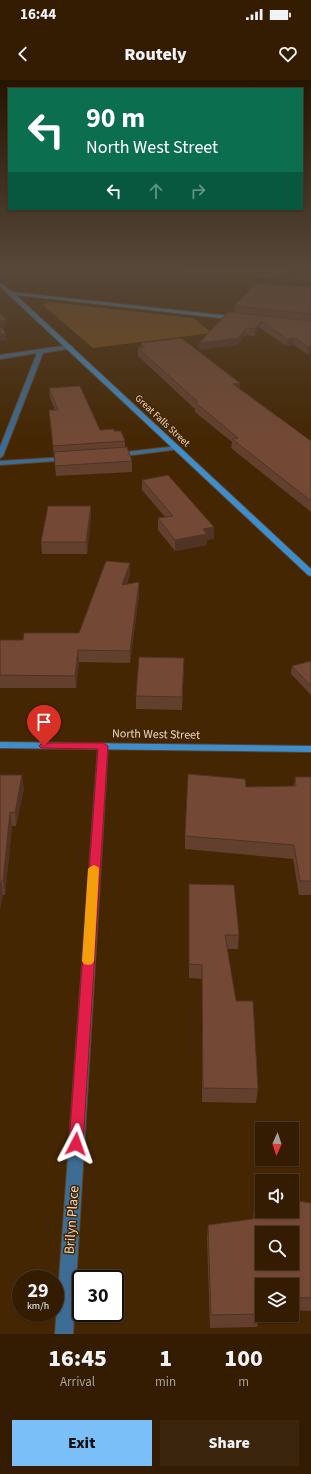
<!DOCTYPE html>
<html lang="en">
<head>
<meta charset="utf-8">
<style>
  body { margin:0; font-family:"Source Sans 3",sans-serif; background:#3b250c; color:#f1f3f6; height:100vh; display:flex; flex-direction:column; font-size:15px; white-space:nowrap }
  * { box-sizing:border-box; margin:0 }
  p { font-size:13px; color:#a9a199 }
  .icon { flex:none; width:22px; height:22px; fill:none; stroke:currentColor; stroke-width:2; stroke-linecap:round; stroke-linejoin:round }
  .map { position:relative; height:1254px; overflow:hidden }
  .side { display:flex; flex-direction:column; background:#331c02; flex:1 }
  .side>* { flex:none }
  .top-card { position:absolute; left:8px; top:8px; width:295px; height:122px; border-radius:0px; box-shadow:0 1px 3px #0004,0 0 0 1px #4e3a24; background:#0b6e4f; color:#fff; overflow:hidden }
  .needle { width:26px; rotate:183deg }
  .buttons { position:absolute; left:255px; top:1042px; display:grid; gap:8px }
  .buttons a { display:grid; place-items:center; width:44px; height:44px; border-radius:0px; background:#331c02; box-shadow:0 1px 3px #0004,0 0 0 1px #4e3a24; font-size:20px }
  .speed { position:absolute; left:12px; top:1190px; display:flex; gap:8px; font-size:20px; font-weight:700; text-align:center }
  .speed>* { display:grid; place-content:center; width:52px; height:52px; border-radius:50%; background:#331c02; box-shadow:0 1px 3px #0004,0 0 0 1px #4e3a24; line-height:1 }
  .speed small { font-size:10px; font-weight:400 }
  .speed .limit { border:2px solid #111; border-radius:6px; background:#fff; color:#111 }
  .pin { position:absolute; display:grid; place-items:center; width:34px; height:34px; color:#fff; margin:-41px -17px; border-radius:50% 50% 50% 0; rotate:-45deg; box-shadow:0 0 4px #0007 }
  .pin .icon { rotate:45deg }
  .me { position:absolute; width:44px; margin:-22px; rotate:4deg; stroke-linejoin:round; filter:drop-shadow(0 0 3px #0008) }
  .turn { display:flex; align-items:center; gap:14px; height:84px; padding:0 12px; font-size:18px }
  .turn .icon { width:52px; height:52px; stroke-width:2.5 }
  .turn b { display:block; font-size:28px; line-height:34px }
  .lanes { display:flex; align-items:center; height:38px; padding:0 12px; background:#0003; justify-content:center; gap:20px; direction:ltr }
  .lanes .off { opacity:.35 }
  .eta { display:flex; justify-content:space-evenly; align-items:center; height:68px; text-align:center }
  .eta b { font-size:24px; font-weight:800; line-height:28px }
  .cta { display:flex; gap:8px; margin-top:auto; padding:8px 12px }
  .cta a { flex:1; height:46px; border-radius:0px; background:#7abff8; color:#111; font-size:16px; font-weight:800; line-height:46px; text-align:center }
  .cta a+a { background:#3b250c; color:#f1f3f6 }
  .status { display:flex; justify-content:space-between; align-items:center; height:28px; padding:0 20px; background:#331c02; direction:ltr }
  .status svg { height:11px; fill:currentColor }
  header { display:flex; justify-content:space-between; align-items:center; height:52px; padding:0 12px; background:#331c02; font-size:18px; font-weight:800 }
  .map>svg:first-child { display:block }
  .green { fill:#774a15 }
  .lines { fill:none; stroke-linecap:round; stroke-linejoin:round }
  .lane-casing { stroke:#5f4221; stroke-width:2 }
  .street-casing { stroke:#5f4221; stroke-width:2 }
  .secondary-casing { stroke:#5f4221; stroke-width:2 }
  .path { stroke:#846a4d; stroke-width:1.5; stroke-dasharray:1.5 1; stroke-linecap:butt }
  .lane { fill:#3d6c94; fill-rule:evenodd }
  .street { fill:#3d6c94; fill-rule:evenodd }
  .secondary { fill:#3e8ecd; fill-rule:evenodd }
  .wall { fill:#633f2e }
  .shaded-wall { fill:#503325 }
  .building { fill:#734935; stroke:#503325; fill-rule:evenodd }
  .route { fill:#e11d48; stroke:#92132f }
  .slow { fill:#f59e0b }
  .labels { text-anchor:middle; stroke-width:3; stroke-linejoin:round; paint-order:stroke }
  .far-street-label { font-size:10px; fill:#ead6c4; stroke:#442602 }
  .street-label { font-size:12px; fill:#ead6c4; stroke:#442602 }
  .near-street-label { font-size:14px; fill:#ead6c4; stroke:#442602 }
</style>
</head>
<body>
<div class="status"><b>16:44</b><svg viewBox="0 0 49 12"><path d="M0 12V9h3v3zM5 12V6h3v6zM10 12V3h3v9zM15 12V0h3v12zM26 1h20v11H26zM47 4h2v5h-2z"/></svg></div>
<header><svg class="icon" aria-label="back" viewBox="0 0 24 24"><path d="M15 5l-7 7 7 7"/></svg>Routely<svg class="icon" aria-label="heart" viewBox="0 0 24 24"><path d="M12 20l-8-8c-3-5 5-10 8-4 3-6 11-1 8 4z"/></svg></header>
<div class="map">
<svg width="311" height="1254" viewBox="0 0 311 1254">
  <rect width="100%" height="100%" fill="#442602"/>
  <g class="green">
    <path d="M113 187H311V201Z"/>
    <path d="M49 222 193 238 212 253 93 268 43 225Z"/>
  </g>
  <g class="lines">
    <g class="lane-casing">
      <g id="lane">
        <path d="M178 366 181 368 180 369 117 377 114 375 117 373Z"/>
        <path d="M67 377 69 378V380L0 385V381Z"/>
      </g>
    </g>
    <g class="street-casing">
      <g id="street">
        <path d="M70 265 73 267 72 268 43 273 3 376 0 378V367L37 273 0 279V275Z"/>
        <path d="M103 663 108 666 73 1254H55L98 666Z"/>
      </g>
    </g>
    <g class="secondary-casing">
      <g id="secondary">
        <path d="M0 202 12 212 239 237V239L237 240 16 215 311 489V496L308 495 8 214 0 206Z"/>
        <path d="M0 662 311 666V672L0 668Z"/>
      </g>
    </g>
    <g class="path">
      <path d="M232 187 281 191"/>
      <path d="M258 187 282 189"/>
    </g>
    <use href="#lane" class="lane"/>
    <use href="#street" class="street"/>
    <use href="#secondary" class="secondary"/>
  </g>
  <g class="wall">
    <path d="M311 187V192L277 205 311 207V274H307L294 265 286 266 260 248 254 256 246 255 237 265 198 270 234 233V226L277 205V197Z"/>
    <path d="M141 263 240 303V309L311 361V432L231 368 232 362 195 332V329L138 276V268L141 267Z"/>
    <path d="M49 308 100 350 114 351 125 361V368L132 381V392L56 396 49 330H55L50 318Z"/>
    <path d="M142 400 214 447V459L207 460V465L175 471 158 450V438L165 437 142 410Z"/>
    <path d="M91 437 87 474H42L41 462Z"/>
    <path d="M130 494 127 504 139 514 130 583 79 582 76 608H0V560H23L79 553Z"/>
    <path d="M184 578 182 630 136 629V616Z"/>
    <path d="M311 581V615L291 594 292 586Z"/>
    <path d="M0 695 24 708 16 746H12L5 815H3L0 829Z"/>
    <path d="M295 697H311V815H299L293 779 185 769V756L246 707 294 706Z"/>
    <path d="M189 804 239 855 238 869H227L236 921 258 1009 256 1023 202 1022V899L189 898Z"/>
    <path d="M311 1123V1231L292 1230V1205H262V1232L257 1247 210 1248 207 1158 208 1145 253 1139Z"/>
  </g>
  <g class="shaded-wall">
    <path d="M306 187H311V192L277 205V197Z"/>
    <path d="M6 240V247L0 248V241Z"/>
    <path d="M261 241 260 248 254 256V249Z"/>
    <path d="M246 248V255L237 265 198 270 199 263Z"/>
    <path d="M6 253 7 260 0 261V254Z"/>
    <path d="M295 258 294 265 286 266 287 259Z"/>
    <path d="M311 266V274H307L308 267Z"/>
    <path d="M240 303V312L233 304Z"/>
    <path d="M91 426V437L87 474 86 462Z"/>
    <path d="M214 447V459L207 460V465L175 471V460L203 449Z"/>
    <path d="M130 483V494L122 517V505Z"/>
    <path d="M139 502V514L130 583V571Z"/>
    <path d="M78 570 79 582 76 608 75 596Z"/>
    <path d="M22 695 24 708 16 746 15 733Z"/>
    <path d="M10 732 12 746 5 815 3 801Z"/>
    <path d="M1 801 3 815 0 829V807Z"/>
    <path d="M262 1224V1232L257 1247 259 1234Z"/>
  </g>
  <g class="building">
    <path d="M279 187H306L277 197Z"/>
    <path d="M257 203 311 207V234L234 226Z"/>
    <path d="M228 232 311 241V266L308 267 295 258 287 259 261 241 254 249 246 248 238 258 199 263Z"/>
    <path d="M0 233 6 240 0 241Z"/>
    <path d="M0 246 6 253 0 254Z"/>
    <path d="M181 258 240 303 233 304 311 361V421L232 359 238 358 195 322H198L138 268 145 267 141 263Z"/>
    <path d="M80 306 100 350 114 349V351H121L125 361 53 366 49 330H58L49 308Z"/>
    <path d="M127 367 132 381 55 386 54 372Z"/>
    <path d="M168 395 214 447 203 449 207 454 175 460 158 438 173 436 142 400Z"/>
    <path d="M48 426H91L86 462H41Z"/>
    <path d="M106 481 130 483 122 505 139 502 130 571 78 570 75 596 0 595V560H23L24 553H79Z"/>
    <path d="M139 577 184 578 182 617 136 616Z"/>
    <path d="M311 581V606L292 586Z"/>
    <path d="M188 694 245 699 246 707 296 706 295 697H311V801H300L294 765 185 756Z"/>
    <path d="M0 695H22L15 733 10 732 3 801H1L0 807Z"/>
    <path d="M189 804 234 805 239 855H225L236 921H253L258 1009 203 1008 202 885 189 884Z"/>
    <path d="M256 1114 262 1115V1131H292V1120L311 1123V1218L292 1217V1205H262V1224L259 1234 211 1235 208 1145 253 1139ZM262 1153H292V1183H262Z"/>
  </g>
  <linearGradient id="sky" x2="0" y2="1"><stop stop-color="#251501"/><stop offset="0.52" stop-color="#564739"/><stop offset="1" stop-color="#564739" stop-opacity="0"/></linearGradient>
  <rect width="311" height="362" fill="url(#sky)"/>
  <path class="route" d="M44 663H103L108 666 83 1064 81 1069 76 1071 71 1069 69 1064 98 669 41 668 39 666 41 664Z"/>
  <path class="slow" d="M94 785 98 787 99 789 94 881 92 884 88 885 84 884 82 881 88 789 90 787Z"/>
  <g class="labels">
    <g class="far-street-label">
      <text transform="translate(163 340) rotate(43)" y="4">Great Falls Street</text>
    </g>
    <g class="street-label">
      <text transform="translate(156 654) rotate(1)" y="4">North West Street</text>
    </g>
    <g class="near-street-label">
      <text transform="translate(71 1140) rotate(-86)" y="5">Brilyn Place</text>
    </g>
  </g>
</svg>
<div class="buttons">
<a><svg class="needle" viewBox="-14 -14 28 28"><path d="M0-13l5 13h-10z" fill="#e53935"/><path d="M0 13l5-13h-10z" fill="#a9a199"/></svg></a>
<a><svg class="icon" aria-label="sound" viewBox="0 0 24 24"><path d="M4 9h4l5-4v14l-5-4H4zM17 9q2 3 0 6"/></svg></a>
<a><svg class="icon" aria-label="search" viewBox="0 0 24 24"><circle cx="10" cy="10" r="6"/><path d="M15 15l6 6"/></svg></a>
<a><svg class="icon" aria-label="layers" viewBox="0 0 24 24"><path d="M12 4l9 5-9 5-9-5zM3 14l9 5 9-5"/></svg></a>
</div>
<div class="speed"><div>29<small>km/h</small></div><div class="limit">30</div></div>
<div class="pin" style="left:44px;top:666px;background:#d93025"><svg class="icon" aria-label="arrive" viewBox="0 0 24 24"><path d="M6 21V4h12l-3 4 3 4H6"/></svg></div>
<svg class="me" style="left:76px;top:1064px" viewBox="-20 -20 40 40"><path d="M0-17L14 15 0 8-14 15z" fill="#e11d48" stroke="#fff" stroke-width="4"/></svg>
<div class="top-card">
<div class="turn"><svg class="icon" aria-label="left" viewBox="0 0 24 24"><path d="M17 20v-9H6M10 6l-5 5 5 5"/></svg><div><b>90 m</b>North West Street</div></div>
<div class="lanes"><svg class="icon" aria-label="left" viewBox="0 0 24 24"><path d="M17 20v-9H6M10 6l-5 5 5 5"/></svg><svg class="icon off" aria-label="ahead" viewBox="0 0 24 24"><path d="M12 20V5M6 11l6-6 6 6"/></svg><svg class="icon off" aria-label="right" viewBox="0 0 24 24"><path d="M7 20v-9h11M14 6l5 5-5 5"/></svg></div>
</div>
</div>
<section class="side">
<div class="eta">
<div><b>16:45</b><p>Arrival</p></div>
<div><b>1</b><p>min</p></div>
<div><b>100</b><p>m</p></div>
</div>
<div class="cta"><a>Exit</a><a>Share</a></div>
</section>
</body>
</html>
